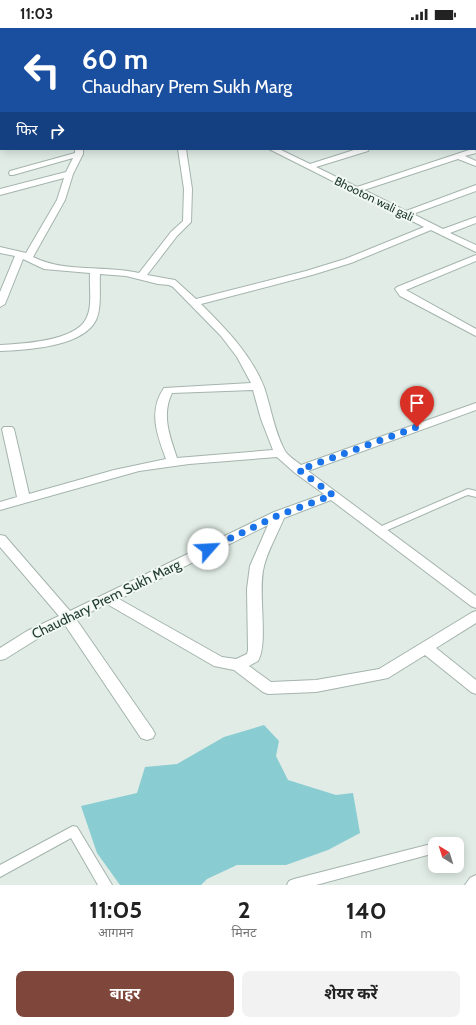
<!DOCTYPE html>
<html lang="hi">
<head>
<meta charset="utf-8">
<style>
  body { margin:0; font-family:Cabin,"Noto Sans Devanagari",sans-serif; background:#f2f2f2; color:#222; height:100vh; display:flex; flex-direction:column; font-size:15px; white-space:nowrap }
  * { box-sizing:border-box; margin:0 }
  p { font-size:13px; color:#767676 }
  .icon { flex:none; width:22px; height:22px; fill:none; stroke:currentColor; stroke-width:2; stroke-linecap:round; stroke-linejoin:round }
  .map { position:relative; height:857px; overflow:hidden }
  .side { display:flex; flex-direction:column; background:#fff; flex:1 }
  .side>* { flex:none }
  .banner { position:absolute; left:0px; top:0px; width:476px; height:122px; box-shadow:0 2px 10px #0003; background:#1a4fa0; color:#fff; overflow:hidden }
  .needle { width:26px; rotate:322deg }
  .buttons { position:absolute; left:428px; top:809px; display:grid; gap:8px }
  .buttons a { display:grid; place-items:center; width:36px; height:36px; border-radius:8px; background:#fff; box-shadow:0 2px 10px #0003; font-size:20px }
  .pin { position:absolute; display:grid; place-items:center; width:34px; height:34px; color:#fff; margin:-41px -17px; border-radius:50% 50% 50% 0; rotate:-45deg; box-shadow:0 0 4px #0007 }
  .pin .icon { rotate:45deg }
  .me { position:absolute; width:44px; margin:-22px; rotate:64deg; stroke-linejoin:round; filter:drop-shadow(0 0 3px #0008) }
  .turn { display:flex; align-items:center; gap:14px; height:84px; padding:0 16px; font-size:18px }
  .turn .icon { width:52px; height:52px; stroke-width:2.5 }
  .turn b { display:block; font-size:28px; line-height:34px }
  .then { display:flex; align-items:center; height:38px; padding:0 16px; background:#0003; gap:8px; font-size:15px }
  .eta { display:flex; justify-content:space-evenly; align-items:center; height:68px; text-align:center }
  .eta b { font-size:24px; font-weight:700; line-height:28px }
  .button { display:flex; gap:8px; margin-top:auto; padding:8px 16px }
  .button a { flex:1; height:46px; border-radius:8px; background:#7f463b; color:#fff; font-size:16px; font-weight:700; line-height:46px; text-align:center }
  .button a+a { background:#f2f2f2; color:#222 }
  .status { display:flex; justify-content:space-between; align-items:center; height:28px; padding:0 20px; background:#fff; direction:ltr }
  .status svg { height:11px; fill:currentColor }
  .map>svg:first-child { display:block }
  .built { fill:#cfdbd5 }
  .water { fill:#89ccd1 }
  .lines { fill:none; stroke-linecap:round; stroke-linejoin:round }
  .lane-casing { stroke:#a4b4ad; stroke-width:2 }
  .street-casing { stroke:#a4b4ad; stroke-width:2 }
  .secondary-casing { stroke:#9fb7ad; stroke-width:2 }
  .highway-casing { stroke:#c1c8c6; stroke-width:2 }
  .lane { fill:#fff; fill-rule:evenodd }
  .street { fill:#fff; fill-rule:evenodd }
  .secondary { fill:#fff; fill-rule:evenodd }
  .highway { fill:#2d6857; fill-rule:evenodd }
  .rail-casing { stroke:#5c786e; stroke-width:3 }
  .rail { stroke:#f2f8f4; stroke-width:2; stroke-dasharray:5.5; stroke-linecap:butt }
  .route { stroke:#1a73e8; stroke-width:7; stroke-dasharray:0 12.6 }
  .labels { text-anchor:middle; stroke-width:4; stroke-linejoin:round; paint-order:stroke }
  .far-street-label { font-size:12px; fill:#213c33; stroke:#f2f8f4 }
  .street-label { font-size:14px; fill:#213c33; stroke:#f2f8f4 }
</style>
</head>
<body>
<div class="status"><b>11:03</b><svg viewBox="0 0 49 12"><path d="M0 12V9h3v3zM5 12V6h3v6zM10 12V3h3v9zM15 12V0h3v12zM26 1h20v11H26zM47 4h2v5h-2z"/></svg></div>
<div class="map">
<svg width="476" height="857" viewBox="0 0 476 857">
  <rect width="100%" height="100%" fill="#e1ece6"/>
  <path class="built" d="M346 0H476V49L475 1Z"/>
  <path class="water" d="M264 697 279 713 276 728 288 752 336 767 353 765 360 805 328 822 286 837H237L207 851 201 857H120L97 825 81 778 137 765 145 739 177 736 224 709Z"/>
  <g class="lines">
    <g class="lane-casing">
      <g id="lane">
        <path d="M468 461 476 463V469L468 467 465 468 383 504 380 505 375 502 377 500Z"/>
        <path d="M73 798 77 799 112 857H98L71 810 0 849V837Z"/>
        <path d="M435 815 439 816H435V825L316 857H287L289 853 294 851Z"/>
      </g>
    </g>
    <g class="street-casing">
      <g id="street">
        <path d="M116 0H123L124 1H117Z"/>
        <path d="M159 0H166L167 1H160Z"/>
        <path d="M268 0H275L276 1H269Z"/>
        <path d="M316 0H323L324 1H317Z"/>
        <rect x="0" y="36" width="1" height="5"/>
        <rect x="475" y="58" width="1" height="5"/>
        <rect x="0" y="62" width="1" height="4"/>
        <rect x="0" y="77" width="1" height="4"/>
        <rect x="475" y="81" width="1" height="4"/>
        <rect x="0" y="94" width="1" height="4"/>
        <rect x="475" y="109" width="1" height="4"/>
        <rect x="0" y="115" width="1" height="4"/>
        <path d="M475 120 476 125 465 128 476 133V138L458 131 364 162 406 183 476 157V163L413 186 443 201 476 189V195L450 205 476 217V224L431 202 351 235 312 247 201 276C225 300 251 326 264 359 271 379 274 403 285 423 288 428 296 433 301 437L476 375V382L308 443 476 568V580L471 578 331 472 284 490C278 505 268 522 264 538 257 563 269 614 258 633L249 638 271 654 316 652 379 641 471 585 476 583V595L436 620 476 652V666L471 664 425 627 388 650 383 651 316 664 268 666 263 664 234 642 214 638 107 576 76 591 153 702 155 706 153 710 147 712 141 710 65 597 37 611 5 631 0 632V620L27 603 59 588 0 519V507L5 508 70 583 274 484 324 466 295 445 277 429 189 436 139 443 0 482V474L17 469 2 401 4 399H12L14 401 29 466 114 442 166 431C157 407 148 383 164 360L251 355 237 329 221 308 173 259 169 257 158 256 126 248 100 246C99 260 102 279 96 292 83 319 26 322 0 323V317C22 316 75 313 86 291 93 278 89 259 90 245L44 241 23 231 5 276 0 279V264L15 228 0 225V219L26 225 57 172 64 150 0 167V161L66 144 73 130 13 147H10L9 145 10 143 75 125V121H83V126L73 146 65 172 33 229C65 245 105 237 139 245L171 204 183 193 184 161 178 121H186L192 161 191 194 177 208 147 247 175 252 196 271 306 243 345 231 424 199 269 121H279L310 136 357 121H369L368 123 316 139 357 159ZM253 362 261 391 273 422 177 430C170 409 161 387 172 365ZM268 497 250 538 247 561 248 622 247 626 236 631 222 629 119 571Z"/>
        <path d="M476 227V233L406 262 476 301V308L400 268 395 261 397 259Z"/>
        <path d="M476 847V857H465L470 850Z"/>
      </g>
    </g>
    <g class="secondary-casing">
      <g id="secondary">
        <path d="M3 0H10L11 1H4Z"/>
        <rect x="0" y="18" width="1" height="4"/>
      </g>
    </g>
    <g class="highway-casing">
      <rect id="highway" x="0" y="12" width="1" height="4"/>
    </g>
    <use href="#lane" class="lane"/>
    <use href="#street" class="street"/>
    <use href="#secondary" class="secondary"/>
    <use href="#highway" class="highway"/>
    <g class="rail-casing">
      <path id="rail" d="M8 1 13 0"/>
    </g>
    <use href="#rail" class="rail"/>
  </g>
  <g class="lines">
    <path class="route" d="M208 521 279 487 333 467 299 442 417 399"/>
  </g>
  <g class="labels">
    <g class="far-street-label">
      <text transform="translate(374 171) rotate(26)" y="4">Bhooton wali gali</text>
    </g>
    <g class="street-label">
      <text transform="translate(106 571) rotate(-26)" y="5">Chaudhary Prem Sukh Marg</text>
    </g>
  </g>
</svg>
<div class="buttons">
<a><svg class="needle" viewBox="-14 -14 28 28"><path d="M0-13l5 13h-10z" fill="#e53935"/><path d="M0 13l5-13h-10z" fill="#767676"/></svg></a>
</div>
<div class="pin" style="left:417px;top:399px;background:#d93025"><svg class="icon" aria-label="arrive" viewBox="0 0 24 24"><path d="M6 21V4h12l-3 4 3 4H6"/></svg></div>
<svg class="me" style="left:208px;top:521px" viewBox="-20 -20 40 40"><circle r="19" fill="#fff"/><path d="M0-13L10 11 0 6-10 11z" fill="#1a73e8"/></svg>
<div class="banner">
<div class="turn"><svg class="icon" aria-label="left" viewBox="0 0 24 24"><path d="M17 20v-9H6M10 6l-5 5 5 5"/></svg><div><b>60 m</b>Chaudhary Prem Sukh Marg</div></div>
<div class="then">फिर<svg class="icon" aria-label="right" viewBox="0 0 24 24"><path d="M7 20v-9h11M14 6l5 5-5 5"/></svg></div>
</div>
</div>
<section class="side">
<div class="eta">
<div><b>11:05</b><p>आगमन</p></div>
<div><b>2</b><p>मिनट</p></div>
<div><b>140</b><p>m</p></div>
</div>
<div class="button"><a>बाहर</a><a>शेयर करें</a></div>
</section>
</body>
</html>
